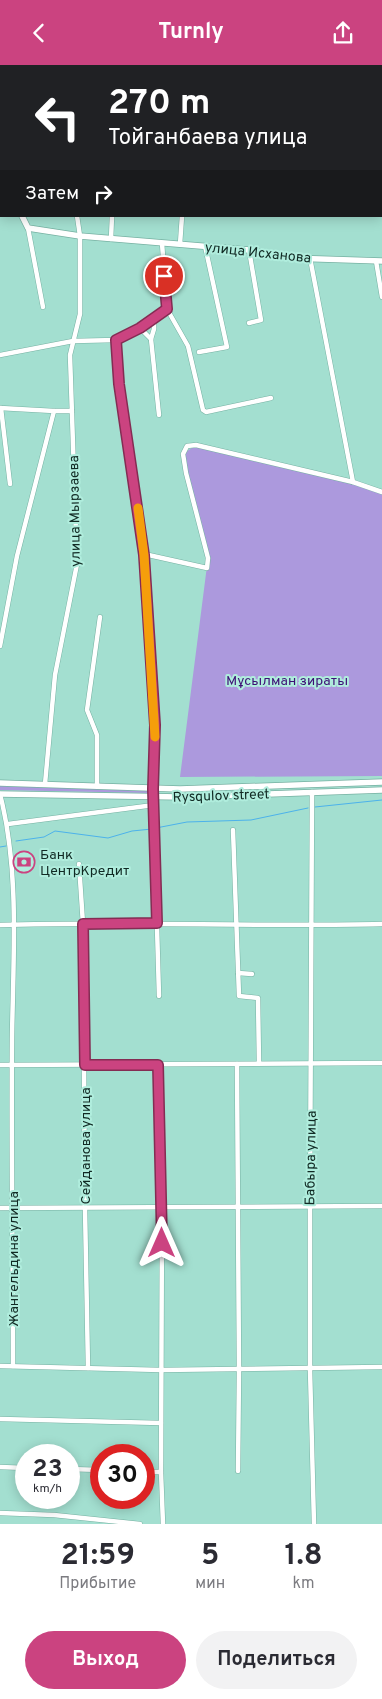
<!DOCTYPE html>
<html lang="ru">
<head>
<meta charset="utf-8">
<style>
  body { margin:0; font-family:Overpass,sans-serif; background:#f2f2f3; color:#2b2b33; height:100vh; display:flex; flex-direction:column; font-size:19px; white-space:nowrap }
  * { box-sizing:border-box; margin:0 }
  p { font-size:16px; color:#7c7c81 }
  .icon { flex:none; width:28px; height:28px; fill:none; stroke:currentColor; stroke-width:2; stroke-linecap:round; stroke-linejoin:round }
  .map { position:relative; height:1459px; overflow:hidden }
  .details { display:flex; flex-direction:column; background:#fff; flex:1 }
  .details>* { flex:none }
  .top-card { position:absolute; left:0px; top:0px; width:382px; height:152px; box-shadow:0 2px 12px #0003; background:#202124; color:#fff; overflow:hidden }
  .speed { position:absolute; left:15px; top:1379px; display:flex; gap:10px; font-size:25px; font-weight:700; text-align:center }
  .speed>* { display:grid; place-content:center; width:65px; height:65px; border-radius:50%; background:#fff; box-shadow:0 2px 12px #0003; line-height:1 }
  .speed small { font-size:12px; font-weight:400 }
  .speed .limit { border:8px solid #d22; background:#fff; color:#111 }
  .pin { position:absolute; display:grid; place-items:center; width:42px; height:42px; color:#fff; margin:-21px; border:2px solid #fff; border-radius:50%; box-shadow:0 1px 5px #0007 }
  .me { position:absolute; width:55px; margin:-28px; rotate:0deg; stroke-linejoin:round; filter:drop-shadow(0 0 4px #0008) }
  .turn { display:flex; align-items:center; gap:18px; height:105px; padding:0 25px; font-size:22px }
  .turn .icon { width:65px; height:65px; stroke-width:2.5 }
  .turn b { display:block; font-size:35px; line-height:42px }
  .then { display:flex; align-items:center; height:48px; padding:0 25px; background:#0003; gap:10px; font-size:19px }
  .eta { display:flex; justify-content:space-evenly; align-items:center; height:85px; text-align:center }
  .eta b { font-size:30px; font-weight:700; line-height:35px }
  .action { display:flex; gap:10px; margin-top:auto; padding:10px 25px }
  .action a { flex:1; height:58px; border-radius:30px; background:#cb4380; color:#fff; font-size:20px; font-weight:700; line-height:58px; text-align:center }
  .action a+a { background:#f2f2f3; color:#2b2b33 }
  header { display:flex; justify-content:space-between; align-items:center; height:65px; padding:0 25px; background:#cb4380; color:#fff; font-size:22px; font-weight:700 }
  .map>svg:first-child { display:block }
  .green { fill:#ac99dd }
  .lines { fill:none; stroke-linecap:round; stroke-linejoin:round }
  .stream { stroke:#4cb2eb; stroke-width:1 }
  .minor-casing { stroke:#76b1a2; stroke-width:5.5 }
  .major-casing { stroke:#76b1a2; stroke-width:7 }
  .minor { stroke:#fff; stroke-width:4.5 }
  .major { stroke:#fff; stroke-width:5.5 }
  .route-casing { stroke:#842c53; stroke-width:12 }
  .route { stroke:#cb4380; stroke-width:9 }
  .slow { stroke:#f59e0b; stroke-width:9 }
  .labels { text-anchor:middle; stroke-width:4; stroke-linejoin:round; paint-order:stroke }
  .street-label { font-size:14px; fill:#112a24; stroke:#b0eddd }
  .park-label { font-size:14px; fill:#3d0f75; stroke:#b0eddd }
  .poi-label { font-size:14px; fill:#112a24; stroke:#b0eddd; text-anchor:start }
</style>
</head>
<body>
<header><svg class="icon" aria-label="back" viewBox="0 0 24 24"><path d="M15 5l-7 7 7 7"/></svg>Turnly<svg class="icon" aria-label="share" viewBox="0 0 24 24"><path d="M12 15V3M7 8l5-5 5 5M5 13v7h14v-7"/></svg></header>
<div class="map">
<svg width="382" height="1459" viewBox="0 0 382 1459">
  <rect width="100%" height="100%" fill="#a3dfd0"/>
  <g class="green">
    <path d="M196 380 353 417 382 427V711L180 712 208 493 183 389Z"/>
    <path d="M0 721 150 725 149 728 0 725Z"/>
  </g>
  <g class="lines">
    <g class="stream">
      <path d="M315 742 382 735"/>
      <path d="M156 763 187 757 251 755 308 743"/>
      <path d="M16 776 44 772 55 766 108 773 132 766 152 764"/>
      <path d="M0 782 6 781"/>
    </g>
    <g class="minor-casing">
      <g id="minor">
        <path d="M65 0V1"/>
        <path d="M166 1V0"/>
        <path d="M362 1V0"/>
        <path d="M0 23H1"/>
        <path d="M381 45H382"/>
        <path d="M0 76H1"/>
        <path d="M28 163 43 242"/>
        <path d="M111 174 112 151"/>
        <path d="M180 179 182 151"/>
        <path d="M249 185 261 255 249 258"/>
        <path d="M310 193 353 417"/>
        <path d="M376 196 382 232"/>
        <path d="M167 244 188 281 203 345 206 347 271 333"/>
        <path d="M140 263 151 274 159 350"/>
        <path d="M151 274 154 264V253"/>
        <path d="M116 275 119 319 144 489 155 660 153 724 159 931"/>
        <path d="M199 287 227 282 205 181"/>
        <path d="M0 290 73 276 116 275 140 263 167 244 162 178"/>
        <path d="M0 343 54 346 17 491 0 581"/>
        <path d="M1 343 10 419"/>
        <path d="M54 346H72"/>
        <path d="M144 489 207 503 208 493 186 408 183 389 187 381 196 380 353 417 382 427"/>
        <path d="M45 719 55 610 77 499 70 290 80 249V171L77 151"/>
        <path d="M97 721V670L87 645 100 552"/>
        <path d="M312 727 310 1140V1304L314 1459"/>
        <path d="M0 729C20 807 13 894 12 974 11 1083 13 1192 13 1301"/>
        <path d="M8 759 154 740"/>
        <path d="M233 765 239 931 258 933 259 998"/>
        <path d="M79 799 83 859 85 1143 88 1303"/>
        <path d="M0 860C127 856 255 862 382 859"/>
        <path d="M238 908 252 909"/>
        <path d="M237 999 239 1305 238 1406"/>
        <path d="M0 1000 382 998"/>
        <path d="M159 1000 162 1142 161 1407 163 1459"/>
        <path d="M0 1143 382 1141"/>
        <path d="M0 1301 161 1305 382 1302"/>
        <path d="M0 1354 161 1358"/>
        <path d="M0 1402 26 1403"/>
        <path d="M69 1404 101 1405"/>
        <path d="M144 1407H161"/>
        <path d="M0 1448 54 1450 140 1459"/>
      </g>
    </g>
    <g class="major-casing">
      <g id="major">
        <path d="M0 134H1"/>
        <path d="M22 151 28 163 80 171 249 185 290 193 382 196"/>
        <path d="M0 718 180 724 382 717"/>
        <path d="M0 729 181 732 382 725"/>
      </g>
    </g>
    <use href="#minor" class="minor"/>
    <use href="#major" class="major"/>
  </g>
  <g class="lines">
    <g class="route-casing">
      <path id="route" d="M162 1178 158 1000H85L83 859 157 858 153 724 155 660 144 490 119 319 116 275 140 263 167 244 164 211"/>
    </g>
    <use href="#route" class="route"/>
    <path class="slow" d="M138 443 144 490 155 672"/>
  </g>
  <defs>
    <g id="bank-ring" transform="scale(1.125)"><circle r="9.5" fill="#b0eddd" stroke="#cb4380" stroke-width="1.5"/><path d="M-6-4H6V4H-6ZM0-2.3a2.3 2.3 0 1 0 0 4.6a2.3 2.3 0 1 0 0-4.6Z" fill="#cb4380"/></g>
  </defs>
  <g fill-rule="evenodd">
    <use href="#bank-ring" x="24" y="797"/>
  </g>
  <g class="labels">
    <g class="street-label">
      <text transform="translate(258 187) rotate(6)" y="5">улица Исханова</text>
      <text transform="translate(74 446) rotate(-91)" y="5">улица Мырзаева</text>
      <text transform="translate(221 730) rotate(-2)" y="5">Rysqulov street</text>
      <text transform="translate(85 1081) rotate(-90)" y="5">Сейданова улица</text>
      <text transform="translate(310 1093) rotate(-89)" y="5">Бабыра улица</text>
      <text transform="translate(13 1194) rotate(-90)" y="5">Жангельдина улица</text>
    </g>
    <g class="park-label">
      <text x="287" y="620">Мұсылман зираты</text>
    </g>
    <g class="poi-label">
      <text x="40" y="794">Банк<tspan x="40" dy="16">ЦентрКредит</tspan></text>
    </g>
  </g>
</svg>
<div class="speed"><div>23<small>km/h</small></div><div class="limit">30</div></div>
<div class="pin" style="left:164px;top:211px;background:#d93025"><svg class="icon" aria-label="arrive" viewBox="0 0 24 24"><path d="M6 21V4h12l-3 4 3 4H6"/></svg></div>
<svg class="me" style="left:162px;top:1178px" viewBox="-20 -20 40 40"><path d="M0-17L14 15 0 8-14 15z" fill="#cb4380" stroke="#fff" stroke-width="4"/></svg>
<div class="top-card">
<div class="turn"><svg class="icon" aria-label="left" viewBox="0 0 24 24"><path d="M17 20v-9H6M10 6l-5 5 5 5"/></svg><div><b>270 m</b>Тойганбаева улица</div></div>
<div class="then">Затем<svg class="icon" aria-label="right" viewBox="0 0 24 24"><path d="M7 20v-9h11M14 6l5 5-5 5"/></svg></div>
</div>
</div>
<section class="details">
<div class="eta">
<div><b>21:59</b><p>Прибытие</p></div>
<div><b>5</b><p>мин</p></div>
<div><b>1.8</b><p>km</p></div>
</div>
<div class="action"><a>Выход</a><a>Поделиться</a></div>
</section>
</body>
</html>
